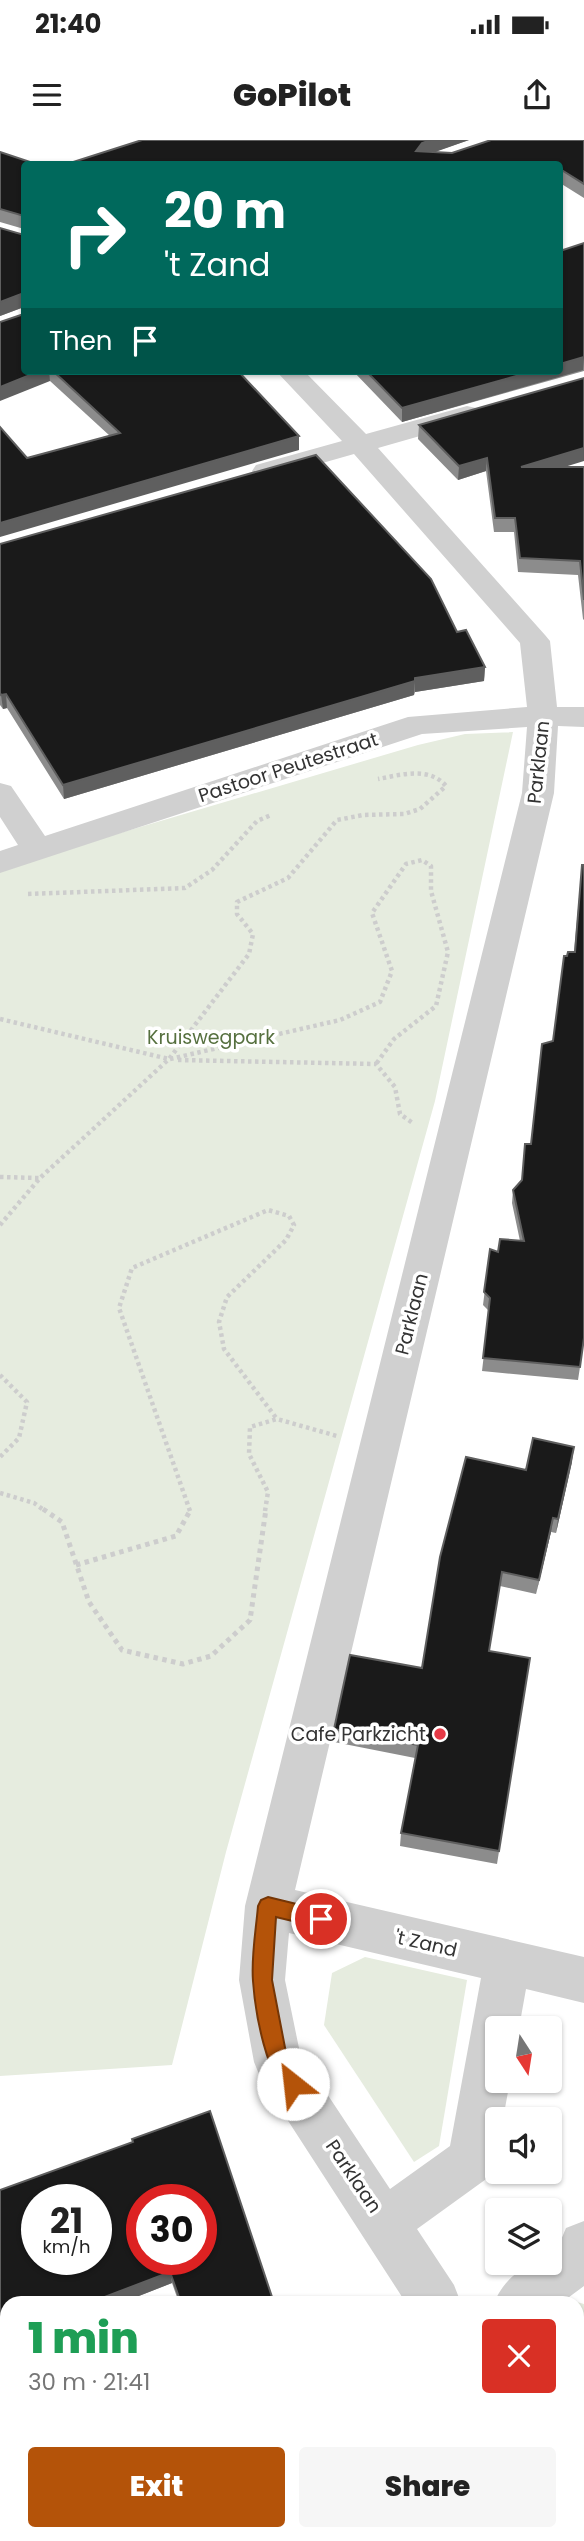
<!DOCTYPE html>
<html lang="en">
<head>
<meta charset="utf-8">
<style>
  body { margin:0; font-family:Poppins,sans-serif; background:#f6f6f6; color:#222; height:100vh; display:flex; flex-direction:column; font-size:26px; white-space:nowrap }
  * { box-sizing:border-box; margin:0 }
  p { font-size:23px; color:#767676 }
  .icon { flex:none; width:38px; height:38px; fill:none; stroke:currentColor; stroke-width:2; stroke-linecap:round; stroke-linejoin:round }
  .map { position:relative; flex:1; overflow:hidden }
  .details { position:absolute; left:0px; top:2156px; width:584px; height:245px; display:flex; flex-direction:column; background:#fff; border-radius:21px 21px 0 0; box-shadow:0 2px 5px #0004 }
  .details>* { flex:none }
  .guide { position:absolute; left:21px; top:21px; width:542px; height:214px; border-radius:7px; box-shadow:0 2px 5px #0004; background:#00695c; color:#fff; overflow:hidden }
  .needle { width:46px; rotate:168deg }
  .tools { position:absolute; left:485px; top:1876px; display:grid; gap:14px }
  .tools a { display:grid; place-items:center; width:77px; height:77px; border-radius:7px; background:#fff; box-shadow:0 2px 5px #0004; font-size:35px }
  .speed { position:absolute; left:21px; top:2044px; display:flex; gap:14px; font-size:35px; font-weight:700; text-align:center }
  .speed>* { display:grid; place-content:center; width:91px; height:91px; border-radius:50%; background:#fff; box-shadow:0 2px 5px #0004; line-height:1 }
  .speed small { font-size:18px; font-weight:400 }
  .speed .limit { border:10px solid #d22; background:#fff; color:#111 }
  .pin { position:absolute; display:grid; place-items:center; width:60px; height:60px; color:#fff; margin:-30px; border:4px solid #fff; border-radius:50%; box-shadow:0 2px 7px #0007 }
  .me { position:absolute; width:77px; margin:-38px; rotate:331deg; stroke-linejoin:round; filter:drop-shadow(0 0 5px #0008) }
  .turn { display:flex; align-items:center; gap:24px; height:147px; padding:0 28px; font-size:32px }
  .turn .icon { width:91px; height:91px; stroke-width:2.5 }
  .turn b { display:block; font-size:49px; line-height:60px }
  .then { display:flex; align-items:center; height:66px; padding:0 28px; background:#0003; gap:14px; font-size:26px }
  .round { display:grid; place-items:center; flex:none; width:74px; height:74px; border-radius:7px; background:#f6f6f6 }
  .overview { display:flex; align-items:center; justify-content:space-between; height:119px; padding:0 28px }
  h1 { font-size:42px; font-weight:800; line-height:52px; color:#1e9e55 }
  .button { display:flex; gap:14px; margin-top:auto; padding:14px 28px }
  .button a { flex:1; height:80px; border-radius:7px; background:#b45309; color:#fff; font-size:28px; font-weight:800; line-height:80px; text-align:center }
  .button a+a { background:#f6f6f6; color:#222 }
  .status { display:flex; justify-content:space-between; align-items:center; height:49px; padding:0 35px; background:#fff; direction:ltr }
  .status svg { height:19px; fill:currentColor }
  header { display:flex; justify-content:space-between; align-items:center; height:91px; padding:0 28px; background:#fff; font-size:32px; font-weight:800 }
  .map>svg:first-child { display:block }
  .green { fill:#e6ecdf }
  .lines { fill:none; stroke-linecap:round; stroke-linejoin:round }
  .path-far1 { stroke:#cdcdcd; stroke-width:4.5; stroke-dasharray:3.5 3.5; stroke-linecap:butt }
  .path { stroke:#cdcdcd; stroke-width:5; stroke-dasharray:4.5 4.5; stroke-linecap:butt }
  .minor { fill:#d0d0d0; fill-rule:evenodd }
  .wall { fill:#8c8c8c }
  .shaded-wall { fill:#5f5f5f }
  .building { fill:#1a1a1a; stroke:#5f5f5f; stroke-width:2; fill-rule:evenodd }
  .route { fill:#b45309; stroke:#753606; stroke-width:2 }
  .poi-dot { fill:#e63946; stroke:#fff; stroke-width:2.5 }
  .labels { text-anchor:middle; stroke-width:7; stroke-linejoin:round; paint-order:stroke }
  .street-label { font-size:19px; fill:#333; stroke:#fff }
  .park-label { font-size:19px; fill:#56703f; stroke:#fff }
  .poi-label { font-size:19px; fill:#333; stroke:#fff; text-anchor:end }
</style>
</head>
<body>
<div class="status"><b>21:40</b><svg viewBox="0 0 49 12"><path d="M0 12V9h3v3zM5 12V6h3v6zM10 12V3h3v9zM15 12V0h3v12zM26 1h20v11H26zM47 4h2v5h-2z"/></svg></div>
<header><svg class="icon" aria-label="menu" viewBox="0 0 24 24"><path d="M4 6h16M4 12h16M4 18h16"/></svg>GoPilot<svg class="icon" aria-label="share" viewBox="0 0 24 24"><path d="M12 15V3M7 8l5-5 5 5M5 13v7h14v-7"/></svg></header>
<div class="map">
<svg width="584" height="2401" viewBox="0 0 584 2401">
  <rect width="100%" height="100%" fill="#fff"/>
  <g class="green">
    <path d="M513 592 435 961 226 1712 172 1925 0 1936V732L49 714 418 605 465 594Z"/>
    <path d="M365 1817 467 1840 439 2006 414 2022 324 1885 332 1833Z"/>
    <path d="M577 2162 584 2164V2384L578 2379Z"/>
  </g>
  <g class="lines">
    <g class="path-far1">
      <path d="M28 754 185 748 212 730 257 681 271 675"/>
      <path d="M0 879 169 919"/>
      <path d="M170 919 340 880 380 862 392 831 372 773 406 724 422 720 431 726V751L448 812 436 866 394 899 376 924"/>
      <path d="M178 920 376 924 395 947 400 974 414 984"/>
      <path d="M0 1037 39 1038"/>
      <path d="M0 1085 40 1038 169 919 249 814 253 794 237 774V762L288 738 337 680 363 675 404 674 420 669 446 646C429 626 400 635 378 639"/>
      <path d="M0 1235 27 1262 19 1298 0 1317"/>
      <path d="M0 1353 34 1363 45 1371"/>
      <path d="M190 1371 119 1168 132 1128 268 1070 289 1076 294 1085 286 1100 227 1157 219 1182 224 1209 277 1279"/>
      <path d="M265 1371 268 1352 249 1314 250 1287 277 1279 337 1296"/>
    </g>
    <g class="path">
      <path d="M43 1369 62 1382 89 1462 122 1510 183 1524 211 1516 250 1480 266 1369"/>
      <path d="M76 1425 176 1396 191 1369"/>
    </g>
    <g class="minor">
      <path d="M276 231H304L366 294 467 266 476 268 480 274 476 280 378 308 545 495 550 501 557 567H584V587L558 586 554 653 295 1750 584 1817V1863L526 1849 519 1888H497V1941H510L503 1979H497V2017L489 2037 417 2089 454 2145 461 2163H406L261 1939 254 1922 239 1840 245 1766 522 653 527 587 422 594 0 733V711L18 705 0 677V643L11 646 45 696 408 577 527 567 520 503 354 314 266 339 256 337 252 331 256 325 342 301ZM289 1793 481 1838 450 2006 390 2049 300 1913 285 1840Z"/>
      <path d="M584 2081V2146L561 2163H494C504 2139 523 2123 550 2123V2109L561 2100 566 2088Z"/>
      <rect x="476" y="2394" width="54" height="7"/>
    </g>
  </g>
  <g class="wall">
    <path d="M469 0 434 12 452 13 584 0V58L560 43V24H67Z"/>
    <path d="M0 12 36 24 24 167 0 176 24 95V89L0 82Z"/>
    <path d="M584 103V231L402 282 353 231H560Z"/>
    <path d="M24 231H238L299 296V310L27 318 110 296 50 241Z"/>
    <path d="M419 285 566 327H584V480L583 479 578 435 518 432 514 392H494L486 331 458 340 418 299Z"/>
    <path d="M0 404 457 492 485 527 484 541 415 552 414 555 64 659 7 568 3 569 0 565Z"/>
    <path d="M582 725 580 1227 578 1240 482 1231 489 1171 483 1165 490 1109 498 1112 520 1101 512 1063 513 1050 522 1041 525 1004H531L553 901 567 816 574 812Z"/>
    <path d="M572 1322 556 1393 551 1392 536 1454 500 1446 489 1512 530 1518 497 1724 400 1706 401 1693 415 1618 334 1602V1589L422 1528 526 1330Z"/>
    <path d="M132 1999 274 2163H179L172 2143 121 2163H7V2207L0 2210V2050L132 2003Z"/>
    <path d="M424 2394H457L460 2401H439Z"/>
  </g>
  <g class="shaded-wall">
    <path d="M431 0H469L421 17 416 11 422 3Z"/>
    <path d="M24 153V167L0 176V162Z"/>
    <path d="M584 217 583 230 402 282V268L534 231H560V224Z"/>
    <path d="M40 231H49L50 241 0 261V247Z"/>
    <path d="M299 296V310L0 397V383Z"/>
    <path d="M584 308V321L519 341 521 327Z"/>
    <path d="M487 318 486 331 458 340 459 326Z"/>
    <path d="M485 527 484 541 415 552V538Z"/>
    <path d="M415 541 414 555 64 659 63 645Z"/>
    <path d="M6 554 7 568 3 569 1 555Z"/>
    <path d="M574 1307 572 1322 556 1393 558 1379Z"/>
    <path d="M553 1378 551 1392 536 1454 539 1440Z"/>
    <path d="M170 2132 172 2143 121 2163H89Z"/>
    <path d="M7 2195V2207L0 2210V2197Z"/>
  </g>
  <g class="building">
    <path d="M142 0H431L422 3 416 11 452 13 491 0H584V44L560 29V24H67Z"/>
    <path d="M0 12 36 24H24V76L0 69Z"/>
    <path d="M24 87V163V153L0 162V88L24 95Z"/>
    <path d="M584 103V217L560 224V111Z"/>
    <path d="M24 174V231H40L0 247V182Z"/>
    <path d="M53 231H238L299 296 0 383V287L27 318 120 293Z"/>
    <path d="M366 231H534L402 268Z"/>
    <path d="M584 238V308L521 327H584V460L580 421 520 418 515 378H495L487 318 459 326 419 285Z"/>
    <path d="M316 315 431 439 457 492 466 490 485 527 415 538V541L63 645 6 554 1 555 0 553V404Z"/>
    <path d="M582 725H584V1198L580 1227 483 1218 490 1158 484 1152 490 1109 498 1112 500 1099 524 1101 513 1050 522 1040 525 1004H531L542 904 553 901 564 816H567L568 812H575Z"/>
    <path d="M533 1298 574 1307 558 1379 553 1378 539 1440 502 1432 489 1511 530 1518 499 1711 401 1693 418 1605 334 1589 350 1515 422 1528 440 1417 466 1317 526 1330Z"/>
    <path d="M210 1971 274 2163H181L170 2132 89 2163H7V2195L0 2197V2050L133 2002 132 1999ZM37 2060H96V2119H37ZM142 2060H201V2119H142Z"/>
    <path d="M7 2290V2394H403L406 2401H0V2293Z"/>
    <path d="M444 2394H457L460 2401H458Z"/>
  </g>
  <path class="route" d="M268 1757 321 1770 327 1772 330 1779 327 1785 321 1788 276 1777 272 1840 287 1918 303 1944 300 1951 293 1954C266 1943 255 1869 253 1841 251 1817 256 1790 258 1766L261 1760Z"/>
  <circle class="poi-dot" cx="440" cy="1594" r="7"/>
  <g class="labels">
    <g class="street-label">
      <text transform="translate(538 622) rotate(-84)" y="7">Parklaan</text>
      <text transform="translate(288 627) rotate(-18)" y="7">Pastoor Peutestraat</text>
      <text transform="translate(411 1174) rotate(-76)" y="7">Parklaan</text>
      <text transform="translate(426 1803) rotate(13)" y="7">'t Zand</text>
      <text transform="translate(354 2036) rotate(56)" y="7">Parklaan</text>
    </g>
    <g class="park-label">
      <text x="211" y="904">Kruiswegpark</text>
    </g>
    <g class="poi-label">
      <text x="426" y="1601">Cafe Parkzicht</text>
    </g>
  </g>
</svg>
<div class="tools">
<a><svg class="needle" viewBox="-14 -14 28 28"><path d="M0-13l5 13h-10z" fill="#e53935"/><path d="M0 13l5-13h-10z" fill="#767676"/></svg></a>
<a><svg class="icon" aria-label="sound" viewBox="0 0 24 24"><path d="M4 9h4l5-4v14l-5-4H4zM17 9q2 3 0 6"/></svg></a>
<a><svg class="icon" aria-label="layers" viewBox="0 0 24 24"><path d="M12 4l9 5-9 5-9-5zM3 14l9 5 9-5"/></svg></a>
</div>
<div class="speed"><div>21<small>km/h</small></div><div class="limit">30</div></div>
<div class="pin" style="left:321px;top:1779px;background:#d93025"><svg class="icon" aria-label="arrive" viewBox="0 0 24 24"><path d="M6 21V4h12l-3 4 3 4H6"/></svg></div>
<svg class="me" style="left:293px;top:1944px" viewBox="-20 -20 40 40"><circle r="19" fill="#fff"/><path d="M0-13L10 11 0 6-10 11z" fill="#b45309"/></svg>
<div class="guide">
<div class="turn"><svg class="icon" aria-label="right" viewBox="0 0 24 24"><path d="M7 20v-9h11M14 6l5 5-5 5"/></svg><div><b>20 m</b>'t Zand</div></div>
<div class="then">Then<svg class="icon" aria-label="arrive" viewBox="0 0 24 24"><path d="M6 21V4h12l-3 4 3 4H6"/></svg></div>
</div>
<section class="details">
<div class="overview"><div><h1>1 min</h1><p>30 m · 21:41</p></div><a class="round" style="background:#d93025;color:#fff"><svg class="icon" aria-label="close" viewBox="0 0 24 24"><path d="M6 6l12 12M18 6L6 18"/></svg></a></div>
<div class="button"><a>Exit</a><a>Share</a></div>
</section>
</div>
</body>
</html>
